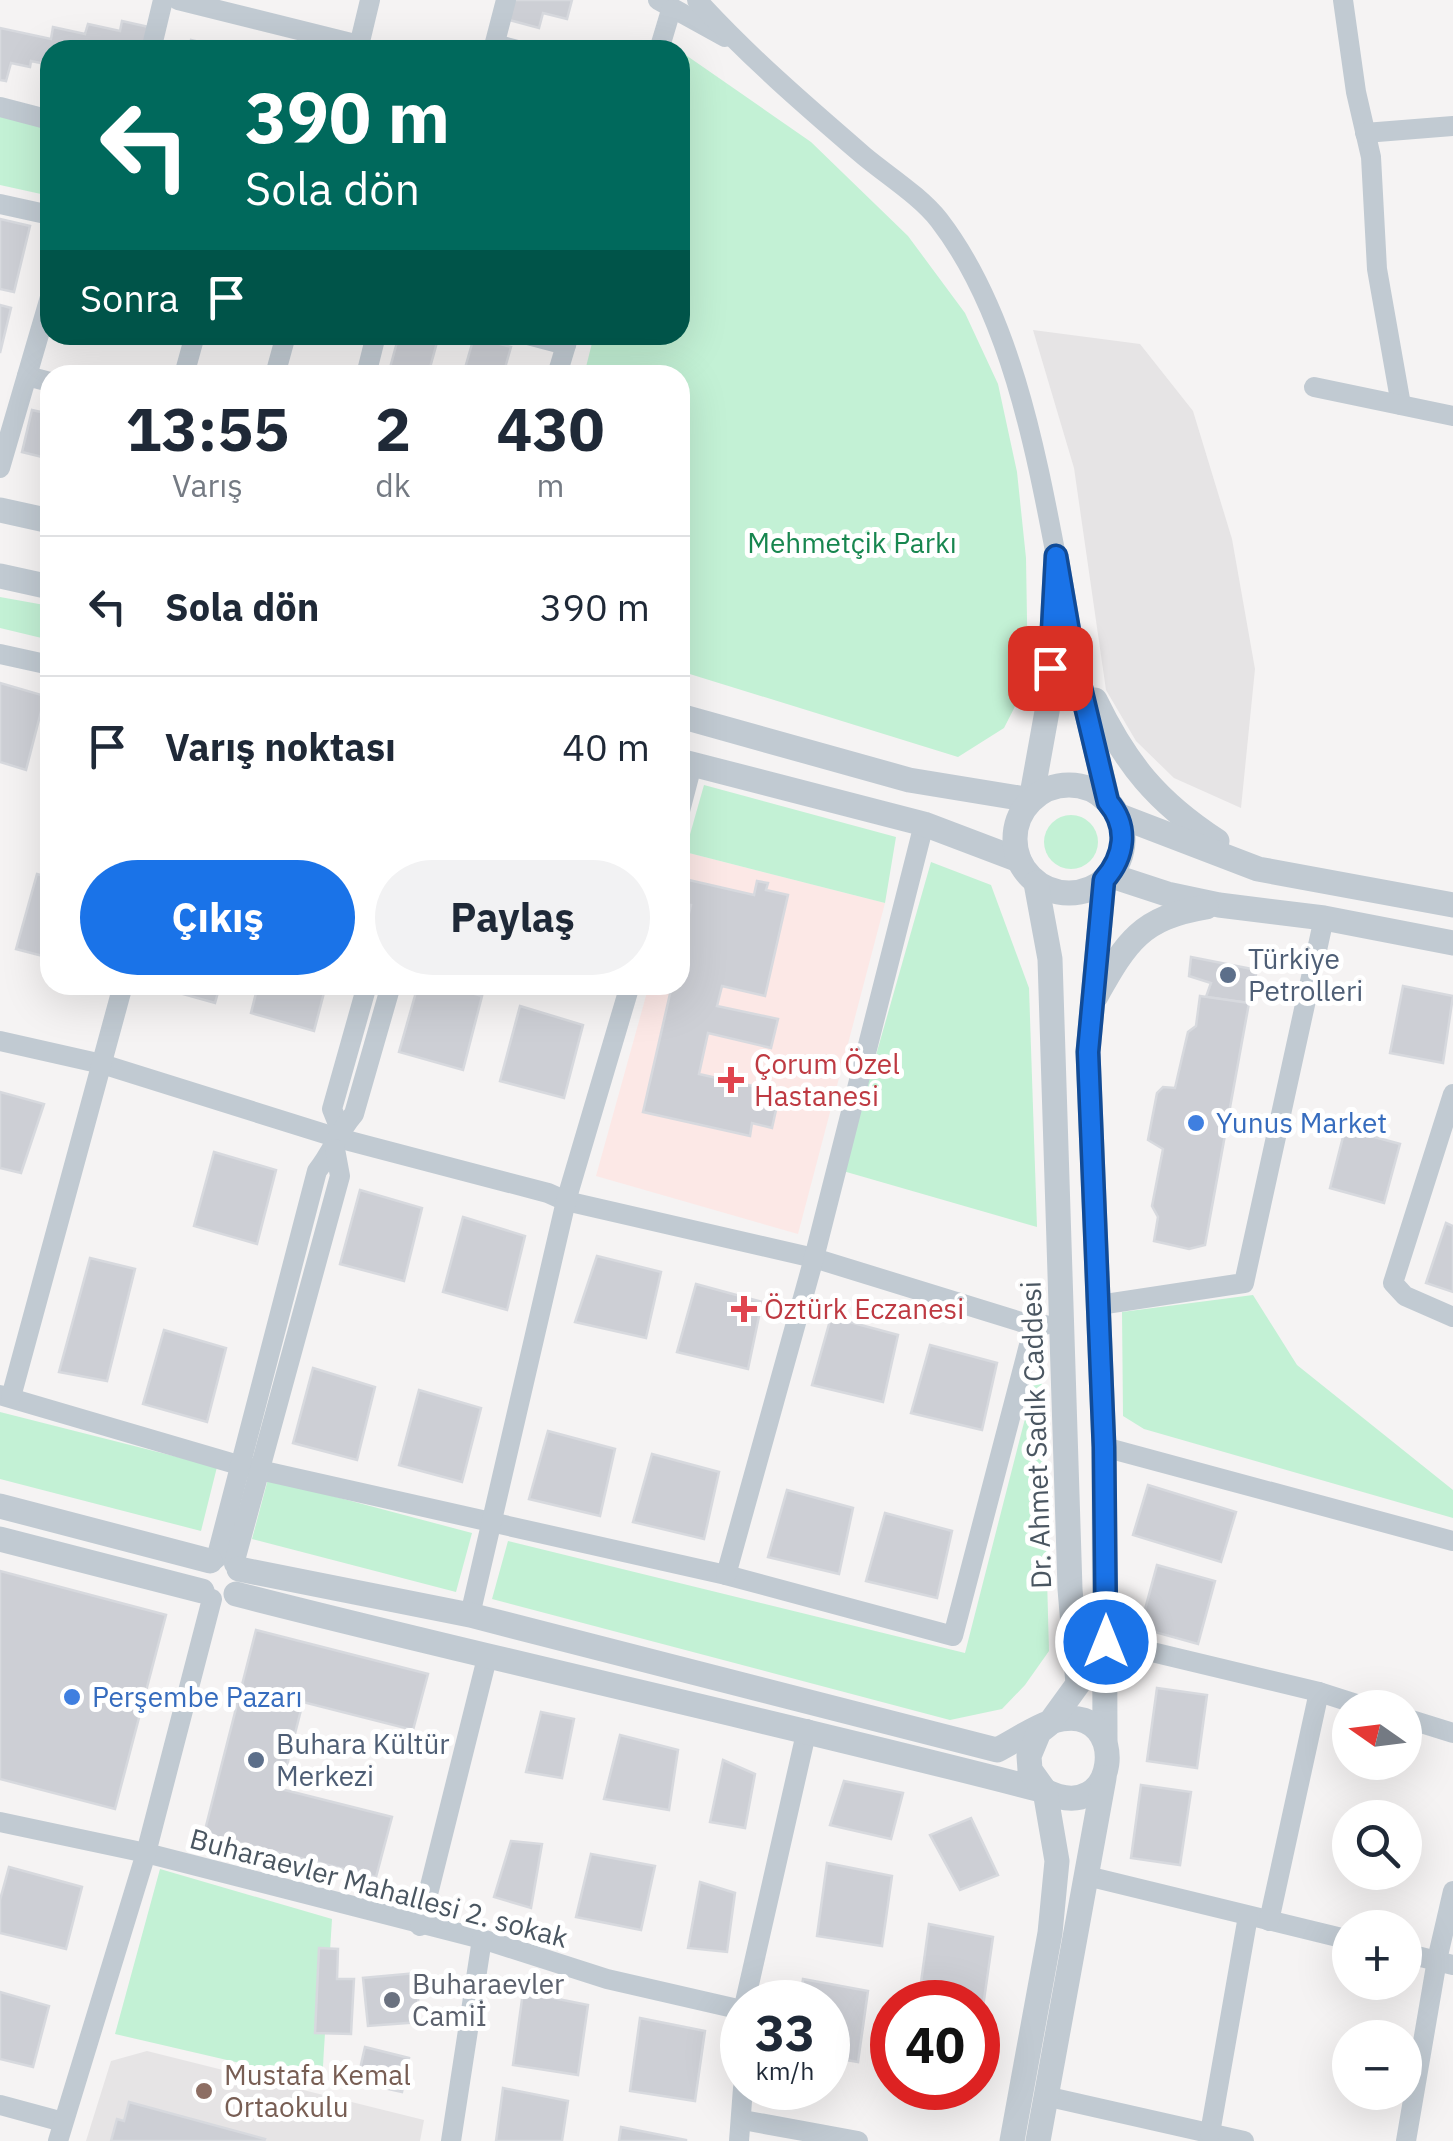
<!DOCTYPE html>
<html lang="tr">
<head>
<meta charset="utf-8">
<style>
  body { margin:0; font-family:"IBM Plex Sans",sans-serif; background:#f2f2f3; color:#1f2937; height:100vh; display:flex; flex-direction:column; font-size:38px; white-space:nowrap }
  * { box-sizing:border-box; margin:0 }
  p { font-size:32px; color:#747a83 }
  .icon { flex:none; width:55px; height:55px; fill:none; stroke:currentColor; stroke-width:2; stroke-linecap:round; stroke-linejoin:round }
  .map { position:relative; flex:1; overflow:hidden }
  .details { position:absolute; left:40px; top:365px; width:650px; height:630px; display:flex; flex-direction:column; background:#fff; border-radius:30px; box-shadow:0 10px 40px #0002 }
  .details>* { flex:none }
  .banner { position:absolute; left:40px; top:40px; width:650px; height:305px; border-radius:30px; box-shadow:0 10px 40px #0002; background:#00695c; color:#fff; overflow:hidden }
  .needle { width:65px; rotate:284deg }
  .tools { position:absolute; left:1332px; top:1690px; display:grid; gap:20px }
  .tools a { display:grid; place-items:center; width:90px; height:90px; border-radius:50%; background:#fff; box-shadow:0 10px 40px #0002; font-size:50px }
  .speed { position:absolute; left:720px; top:1980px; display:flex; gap:20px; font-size:50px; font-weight:700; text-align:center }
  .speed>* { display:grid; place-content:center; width:130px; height:130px; border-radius:50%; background:#fff; box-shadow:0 10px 40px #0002; line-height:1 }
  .speed small { font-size:25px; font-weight:400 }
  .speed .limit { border:15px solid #d22; background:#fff; color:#111 }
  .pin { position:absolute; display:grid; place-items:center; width:85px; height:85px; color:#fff; margin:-42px; border-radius:20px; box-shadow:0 5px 15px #0006 }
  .me { position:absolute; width:110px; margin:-55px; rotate:0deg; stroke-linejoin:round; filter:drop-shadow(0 0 8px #0008) }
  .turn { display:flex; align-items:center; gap:35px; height:210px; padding:0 40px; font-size:45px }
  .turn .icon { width:130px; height:130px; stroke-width:2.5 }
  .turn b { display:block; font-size:70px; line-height:85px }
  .then { display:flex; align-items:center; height:95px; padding:0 40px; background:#0003; gap:20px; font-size:38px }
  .eta { display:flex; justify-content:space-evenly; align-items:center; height:170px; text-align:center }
  .eta b { font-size:60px; font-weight:700; line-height:70px }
  .cta { display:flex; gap:20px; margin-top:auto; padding:20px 40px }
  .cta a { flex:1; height:115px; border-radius:60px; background:#1a73e8; color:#fff; font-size:40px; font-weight:700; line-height:115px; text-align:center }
  .cta a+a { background:#f2f2f3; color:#1f2937 }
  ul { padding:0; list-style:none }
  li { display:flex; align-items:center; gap:30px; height:140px; padding:0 40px; border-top:2px solid #e0e1e3 }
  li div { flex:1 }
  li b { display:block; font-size:38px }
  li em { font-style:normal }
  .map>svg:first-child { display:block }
  .education { fill:#e6e4e5 }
  .medical { fill:#fce8e6 }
  .green { fill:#c3f1d5 }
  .building { fill:#cdcfd5; stroke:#d7d9de; stroke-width:2.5 }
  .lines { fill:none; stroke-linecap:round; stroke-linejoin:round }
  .minor { stroke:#c1cad2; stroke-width:20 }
  .tertiary { stroke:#c1cad2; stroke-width:25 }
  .route-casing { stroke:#114b97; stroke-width:25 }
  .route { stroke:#1a73e8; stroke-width:18 }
  .service-dot { fill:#5c6f8a; stroke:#fff; stroke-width:4 }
  .health-dot { fill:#e0444e; stroke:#fff; stroke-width:4 }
  .shop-dot { fill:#3f7fe0; stroke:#fff; stroke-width:4 }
  .worship-dot { fill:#6b7280; stroke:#fff; stroke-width:4 }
  .education-dot { fill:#8d6e63; stroke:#fff; stroke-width:4 }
  .labels { text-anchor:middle; stroke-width:10; stroke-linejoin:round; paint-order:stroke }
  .park-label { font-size:28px; fill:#17864f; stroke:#fff }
  .service-label { font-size:28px; fill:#4e5e75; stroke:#fff; text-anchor:start }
  .health-label { font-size:28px; fill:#be3a42; stroke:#fff; text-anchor:start }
  .shop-label { font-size:28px; fill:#366cbe; stroke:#fff; text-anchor:start }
  .street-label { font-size:28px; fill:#4a5661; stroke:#fff }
  .worship-label { font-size:28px; fill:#5b616d; stroke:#fff; text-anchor:start }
  .education-label { font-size:28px; fill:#785e54; stroke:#fff; text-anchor:start }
</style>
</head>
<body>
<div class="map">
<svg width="1453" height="2141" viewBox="0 0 1453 2141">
  <rect width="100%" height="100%" fill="#f5f3f3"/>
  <g class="education">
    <path d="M1033 330 1140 344 1193 411 1232 539 1255 669 1241 808 1174 778 1136 741 1106 690 1074 468Z"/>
    <path d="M147 2051 424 2120 420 2141H86L111 2061Z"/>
  </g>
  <path class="medical" d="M685 852 885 903 798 1234 596 1176 649 985H680V871Z"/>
  <g class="green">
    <path d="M680 51 811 142 908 236 965 313 998 384 1017 472 1026 558 1028 681 1004 728 958 757 680 671V375H584L594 335H680Z"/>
    <path d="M0 112 50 125V196L0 185Z"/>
    <path d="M0 597 50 606V640L0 628Z"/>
    <path d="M704 785 896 837 885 903 685 852Z"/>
    <circle cx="1071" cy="842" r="27"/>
    <path d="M931 862 991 885 1029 988 1037 1227 843 1171Z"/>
    <path d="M1253 1295 1297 1365 1453 1490V1518L1144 1429 1123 1416 1122 1312Z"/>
    <path d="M1041 1356 1049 1651 1025 1685 1002 1709 950 1720 492 1599 508 1541 965 1653Z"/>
    <path d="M0 1412 217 1467 201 1531 0 1479Z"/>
    <path d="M268 1479 472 1533 456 1592 252 1539Z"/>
    <path d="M160 1869 332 1919 322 2082 115 2034Z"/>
  </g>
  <g class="building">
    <path d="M507 0H572L567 19 543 13 539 28 502 18Z"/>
    <path d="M122 21 153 28 148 50H50V65L31 61 30 67 11 63 6 81 0 80V28L51 39 53 27 85 34 88 24 120 31Z"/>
    <path d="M191 40 221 47V50H188Z"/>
    <path d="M0 219 30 226 14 292 0 289Z"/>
    <path d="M0 305 11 308 0 353Z"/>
    <path d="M399 335H439L428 375H388Z"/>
    <path d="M474 337 511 347 503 375H463Z"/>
    <path d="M32 410 50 414V459L22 452Z"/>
    <path d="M0 683 45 696 26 770 0 762Z"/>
    <path d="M37 874 50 878V958L16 949Z"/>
    <path d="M680 878 754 895 757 881 768 883 766 890 788 895 765 996 722 986 717 1006 778 1019 771 1048 708 1033 699 1074 780 1092 772 1128 752 1123 750 1136 643 1112 672 985H680V952L691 905 680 903Z"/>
    <path d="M1191 957 1257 970 1249 1003 1206 997 1211 983 1189 976Z"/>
    <path d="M151 985H220L215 1003Z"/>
    <path d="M258 985H326L314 1031 251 1013Z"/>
    <path d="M418 985H444L482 996 463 1070 399 1052Z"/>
    <path d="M1403 986 1453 996 1443 1063 1390 1053Z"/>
    <path d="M1200 996 1249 1003 1205 1245 1189 1249 1154 1241 1158 1217 1152 1206 1163 1149 1148 1140 1157 1093 1163 1087 1175 1088 1188 1032 1196 1026Z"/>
    <path d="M520 1006 583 1025 564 1098 500 1081Z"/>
    <path d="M0 1092 44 1104 21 1173 0 1168Z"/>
    <path d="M1345 1129 1400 1144 1384 1203 1330 1188Z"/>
    <path d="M214 1152 276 1170 257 1244 194 1226Z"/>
    <path d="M360 1190 422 1208 404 1281 340 1264Z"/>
    <path d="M463 1217 525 1236 507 1310 443 1292Z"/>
    <path d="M1446 1223 1453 1226V1292L1426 1283Z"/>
    <path d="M597 1256 661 1272 646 1338 575 1322Z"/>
    <path d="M90 1258 135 1269 107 1381 59 1372Z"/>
    <path d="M696 1284 762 1302 748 1369 677 1352Z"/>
    <path d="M831 1317 898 1335 883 1402 812 1385Z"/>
    <path d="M164 1330 226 1348 207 1422 143 1404Z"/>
    <path d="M930 1345 997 1363 982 1430 911 1413Z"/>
    <path d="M313 1368 375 1387 357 1460 293 1443Z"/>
    <path d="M419 1390 481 1408 462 1482 399 1465Z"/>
    <path d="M548 1431 615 1449 600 1516 529 1499Z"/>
    <path d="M652 1454 719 1472 704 1539 633 1522Z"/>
    <path d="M1148 1485 1236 1512 1221 1562 1133 1535Z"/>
    <path d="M787 1490 853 1508 839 1574 768 1557Z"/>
    <path d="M885 1513 952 1531 937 1598 866 1581Z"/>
    <path d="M1157 1565 1215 1581 1198 1644 1140 1628Z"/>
    <path d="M0 1571 166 1615 115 1809 0 1779Z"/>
    <path d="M256 1630 428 1674 413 1730 303 1702 281 1789 392 1817 376 1877 204 1834Z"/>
    <path d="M1157 1688 1207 1695 1197 1768 1147 1761Z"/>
    <path d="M541 1712 574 1719 562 1778 526 1772Z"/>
    <path d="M620 1735 678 1750 669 1810 604 1799Z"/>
    <path d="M723 1760 755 1774 745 1828 710 1822Z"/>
    <path d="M844 1781 903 1793 891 1839 830 1825Z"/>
    <path d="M1141 1785 1191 1792 1180 1865 1131 1858Z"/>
    <path d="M971 1818 998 1875 960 1890 930 1835Z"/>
    <path d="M511 1841 542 1844 531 1908 494 1897Z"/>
    <path d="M591 1854 655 1866 641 1930 576 1917Z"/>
    <path d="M827 1863 892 1876 882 1946 817 1936Z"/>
    <path d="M9 1867 82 1887 66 1949 0 1933V1900Z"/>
    <path d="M700 1882 735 1893 727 1952 688 1948Z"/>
    <path d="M929 1924 993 1937 983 2007 978 2006V2002L919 1997Z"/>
    <path d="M319 1948 338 1949 337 1979H354L351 2034 315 2033Z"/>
    <path d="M416 1973 420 2022 368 2026 363 1978Z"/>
    <path d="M803 1979 868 1991 858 2062 828 2057V2002H800Z"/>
    <path d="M0 1992 49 2006 33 2067 0 2059Z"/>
    <path d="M523 1992 588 2005 578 2075 513 2065Z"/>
    <path d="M640 2018 705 2031 695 2101 630 2091Z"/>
    <path d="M365 2047 409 2058 402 2092 357 2082Z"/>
    <path d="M503 2088 568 2101 562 2141H496Z"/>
    <path d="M129 2102 265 2139 264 2141H111L117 2119 124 2121Z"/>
    <path d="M621 2127 686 2140V2141H619Z"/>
  </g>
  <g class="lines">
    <g class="minor">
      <path d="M178 0 359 45"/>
      <path d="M658 0 725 37"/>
      <path d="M697 0C748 56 806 106 864 156 888 176 920 196 939 220 1009 311 1035 446 1056 556"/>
      <path d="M1343 0 1356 92 1371 157 1377 269 1401 405"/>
      <path d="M495 44 517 50"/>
      <path d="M151 50 163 0"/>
      <path d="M358 50 370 0"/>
      <path d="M493 50 506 0"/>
      <path d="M659 50 671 10"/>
      <path d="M0 107 50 120"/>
      <path d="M1365 133 1453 126"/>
      <path d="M0 204 50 215"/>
      <path d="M528 335 566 345"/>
      <path d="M184 375 195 335"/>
      <path d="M275 375 286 335"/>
      <path d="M366 375 376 335"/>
      <path d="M557 375 569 335"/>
      <path d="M27 376 50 382"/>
      <path d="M1314 387 1453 416"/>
      <path d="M0 468 50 297"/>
      <path d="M0 654 50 665"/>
      <path d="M680 811 692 765"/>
      <path d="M0 1041 102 1064 338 1138 548 1193 566 1201 814 1258 1034 1326 1045 1325"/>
      <path d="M1453 1094 1393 1283 1405 1296 1453 1317"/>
      <path d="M340 1129 332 1109 367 985"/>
      <path d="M1099 1305 1244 1283 1324 918"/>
      <path d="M0 1395 242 1466 726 1575 953 1636 1034 1326"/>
      <path d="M11 1397 123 985"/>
      <path d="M1104 1447 1453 1541"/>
      <path d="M216 1559 317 1171C333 1151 338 1132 354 1114L391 985"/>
      <path d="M234 1564 340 1176 335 1149"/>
      <path d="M726 1575 814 1258 924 824"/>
      <path d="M470 1615 566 1201 630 985"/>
      <path d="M1106 1641 1319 1692 1369 1708"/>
      <path d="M1405 1718 1453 1733"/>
      <path d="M0 1822 146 1853 482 1939 607 1979 742 2010"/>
      <path d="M1087 1876 1350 1940"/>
      <path d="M1269 1921 1319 1692"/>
      <path d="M420 1926 487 1658"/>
      <path d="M1405 1953 1453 1965"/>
      <path d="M745 2002 807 1729"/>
      <path d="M1045 2096 1244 2141"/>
      <path d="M0 2105 63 2122"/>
      <path d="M743 2120 858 2141"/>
      <path d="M1210 2133 1248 1916"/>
      <path d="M58 2141 146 1853 212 1599"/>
      <path d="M451 2141 482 1939"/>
      <path d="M739 2141 743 2088"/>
      <path d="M1406 2141 1437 1960 1453 1891"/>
    </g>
    <g class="tertiary">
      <path d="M0 510 50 521"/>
      <path d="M0 576 50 587"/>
      <path d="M1095 700C1126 764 1157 802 1217 841"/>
      <path d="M680 716 909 780 1031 800 1048 706 1056 556 1073 655 1108 801"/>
      <path d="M680 761 924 824 1019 860"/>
      <circle cx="1069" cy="839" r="54"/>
      <path d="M1117 815 1258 869 1453 905"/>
      <path d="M1109 875 1167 894 1219 905 1324 918 1453 943"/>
      <path d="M1104 880 1088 1052 1104 1447 1105 1740"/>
      <path d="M1096 996C1127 941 1141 918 1206 907"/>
      <path d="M0 1506 210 1561"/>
      <path d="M0 1539 202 1591"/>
      <path d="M236 1594C505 1663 776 1721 1045 1791 1120 1828 1129 1707 1062 1719 1040 1723 1017 1740 997 1750L470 1615 239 1569"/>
      <path d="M1012 2141 1050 1933 1057 1861 1045 1791 1030 1770 1029 1756 1039 1732 1049 1724 1078 1684 1070 1589 1050 959 1036 883"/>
      <path d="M1038 2141 1104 1778"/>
    </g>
  </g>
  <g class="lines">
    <g class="route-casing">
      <path id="route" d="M1050 668 1056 556 1073 655 1108 802C1129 827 1125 856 1104 880L1088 1052 1104 1447 1106 1642"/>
    </g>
    <use href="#route" class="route"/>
  </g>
  <g class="service-dot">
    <circle cx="1228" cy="975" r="10"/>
    <circle cx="256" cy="1760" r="10"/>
  </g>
  <g class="health-dot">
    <path d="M726 1065h10v10h10v10h-10v10h-10v-10h-10v-10h10z"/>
    <path d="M739 1294h10v10h10v10h-10v10h-10v-10h-10v-10h10z"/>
  </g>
  <g class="shop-dot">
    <circle cx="1196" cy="1123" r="10"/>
    <circle cx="72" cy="1697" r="10"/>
  </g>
  <circle class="worship-dot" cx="392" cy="2000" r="10"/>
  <circle class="education-dot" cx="204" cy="2091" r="10"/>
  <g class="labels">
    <g class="park-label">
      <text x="852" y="553">Mehmetçik Parkı</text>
    </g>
    <g class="service-label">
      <text x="1248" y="969">Türkiye<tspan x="1248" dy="32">Petrolleri</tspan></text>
      <text x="276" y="1754">Buhara Kültür<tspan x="276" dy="32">Merkezi</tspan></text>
    </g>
    <g class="health-label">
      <text x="754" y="1074">Çorum Özel<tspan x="754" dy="32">Hastanesi</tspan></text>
      <text x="764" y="1319">Öztürk Eczanesi</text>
    </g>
    <g class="shop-label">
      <text x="1216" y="1133">Yunus Market</text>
      <text x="92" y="1707">Perşembe Pazarı</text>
    </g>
    <g class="street-label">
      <text transform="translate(1036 1435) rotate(-92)" y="10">Dr. Ahmet Sadık Caddesi</text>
      <text transform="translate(379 1888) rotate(15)" y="10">Buharaevler Mahallesi 2. sokak</text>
    </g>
    <g class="worship-label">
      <text x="412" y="1994">Buharaevler<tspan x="412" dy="32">Camiİ</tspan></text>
    </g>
    <g class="education-label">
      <text x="224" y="2085">Mustafa Kemal<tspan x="224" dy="32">Ortaokulu</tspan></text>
    </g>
  </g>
</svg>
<div class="tools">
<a><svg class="needle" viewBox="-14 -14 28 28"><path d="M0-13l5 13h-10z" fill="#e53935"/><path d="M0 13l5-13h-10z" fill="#747a83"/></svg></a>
<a><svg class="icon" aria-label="search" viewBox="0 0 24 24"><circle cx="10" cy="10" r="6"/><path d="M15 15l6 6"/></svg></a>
<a>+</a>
<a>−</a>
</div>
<div class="speed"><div>33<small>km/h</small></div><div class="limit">40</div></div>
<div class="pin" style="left:1050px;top:668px;background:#d93025"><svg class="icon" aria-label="arrive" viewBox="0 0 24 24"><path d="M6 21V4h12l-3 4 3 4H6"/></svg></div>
<svg class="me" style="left:1106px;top:1642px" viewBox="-20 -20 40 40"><circle r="17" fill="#1a73e8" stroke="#fff" stroke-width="3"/><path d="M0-11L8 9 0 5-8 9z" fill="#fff"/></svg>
<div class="banner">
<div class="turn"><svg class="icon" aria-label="left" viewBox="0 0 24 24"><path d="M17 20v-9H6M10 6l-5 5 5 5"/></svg><div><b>390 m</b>Sola dön</div></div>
<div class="then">Sonra<svg class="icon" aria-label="arrive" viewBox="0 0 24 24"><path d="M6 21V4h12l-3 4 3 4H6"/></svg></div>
</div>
<section class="details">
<div class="eta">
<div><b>13:55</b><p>Varış</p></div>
<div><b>2</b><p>dk</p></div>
<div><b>430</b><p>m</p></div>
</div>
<ul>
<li><svg class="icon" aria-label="left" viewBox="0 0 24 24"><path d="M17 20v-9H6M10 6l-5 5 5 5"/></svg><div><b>Sola dön</b></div><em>390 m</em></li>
<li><svg class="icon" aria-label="arrive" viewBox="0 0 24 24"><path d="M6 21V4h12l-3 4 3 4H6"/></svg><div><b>Varış noktası</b></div><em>40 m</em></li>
</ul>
<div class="cta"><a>Çıkış</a><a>Paylaş</a></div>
</section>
</div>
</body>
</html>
